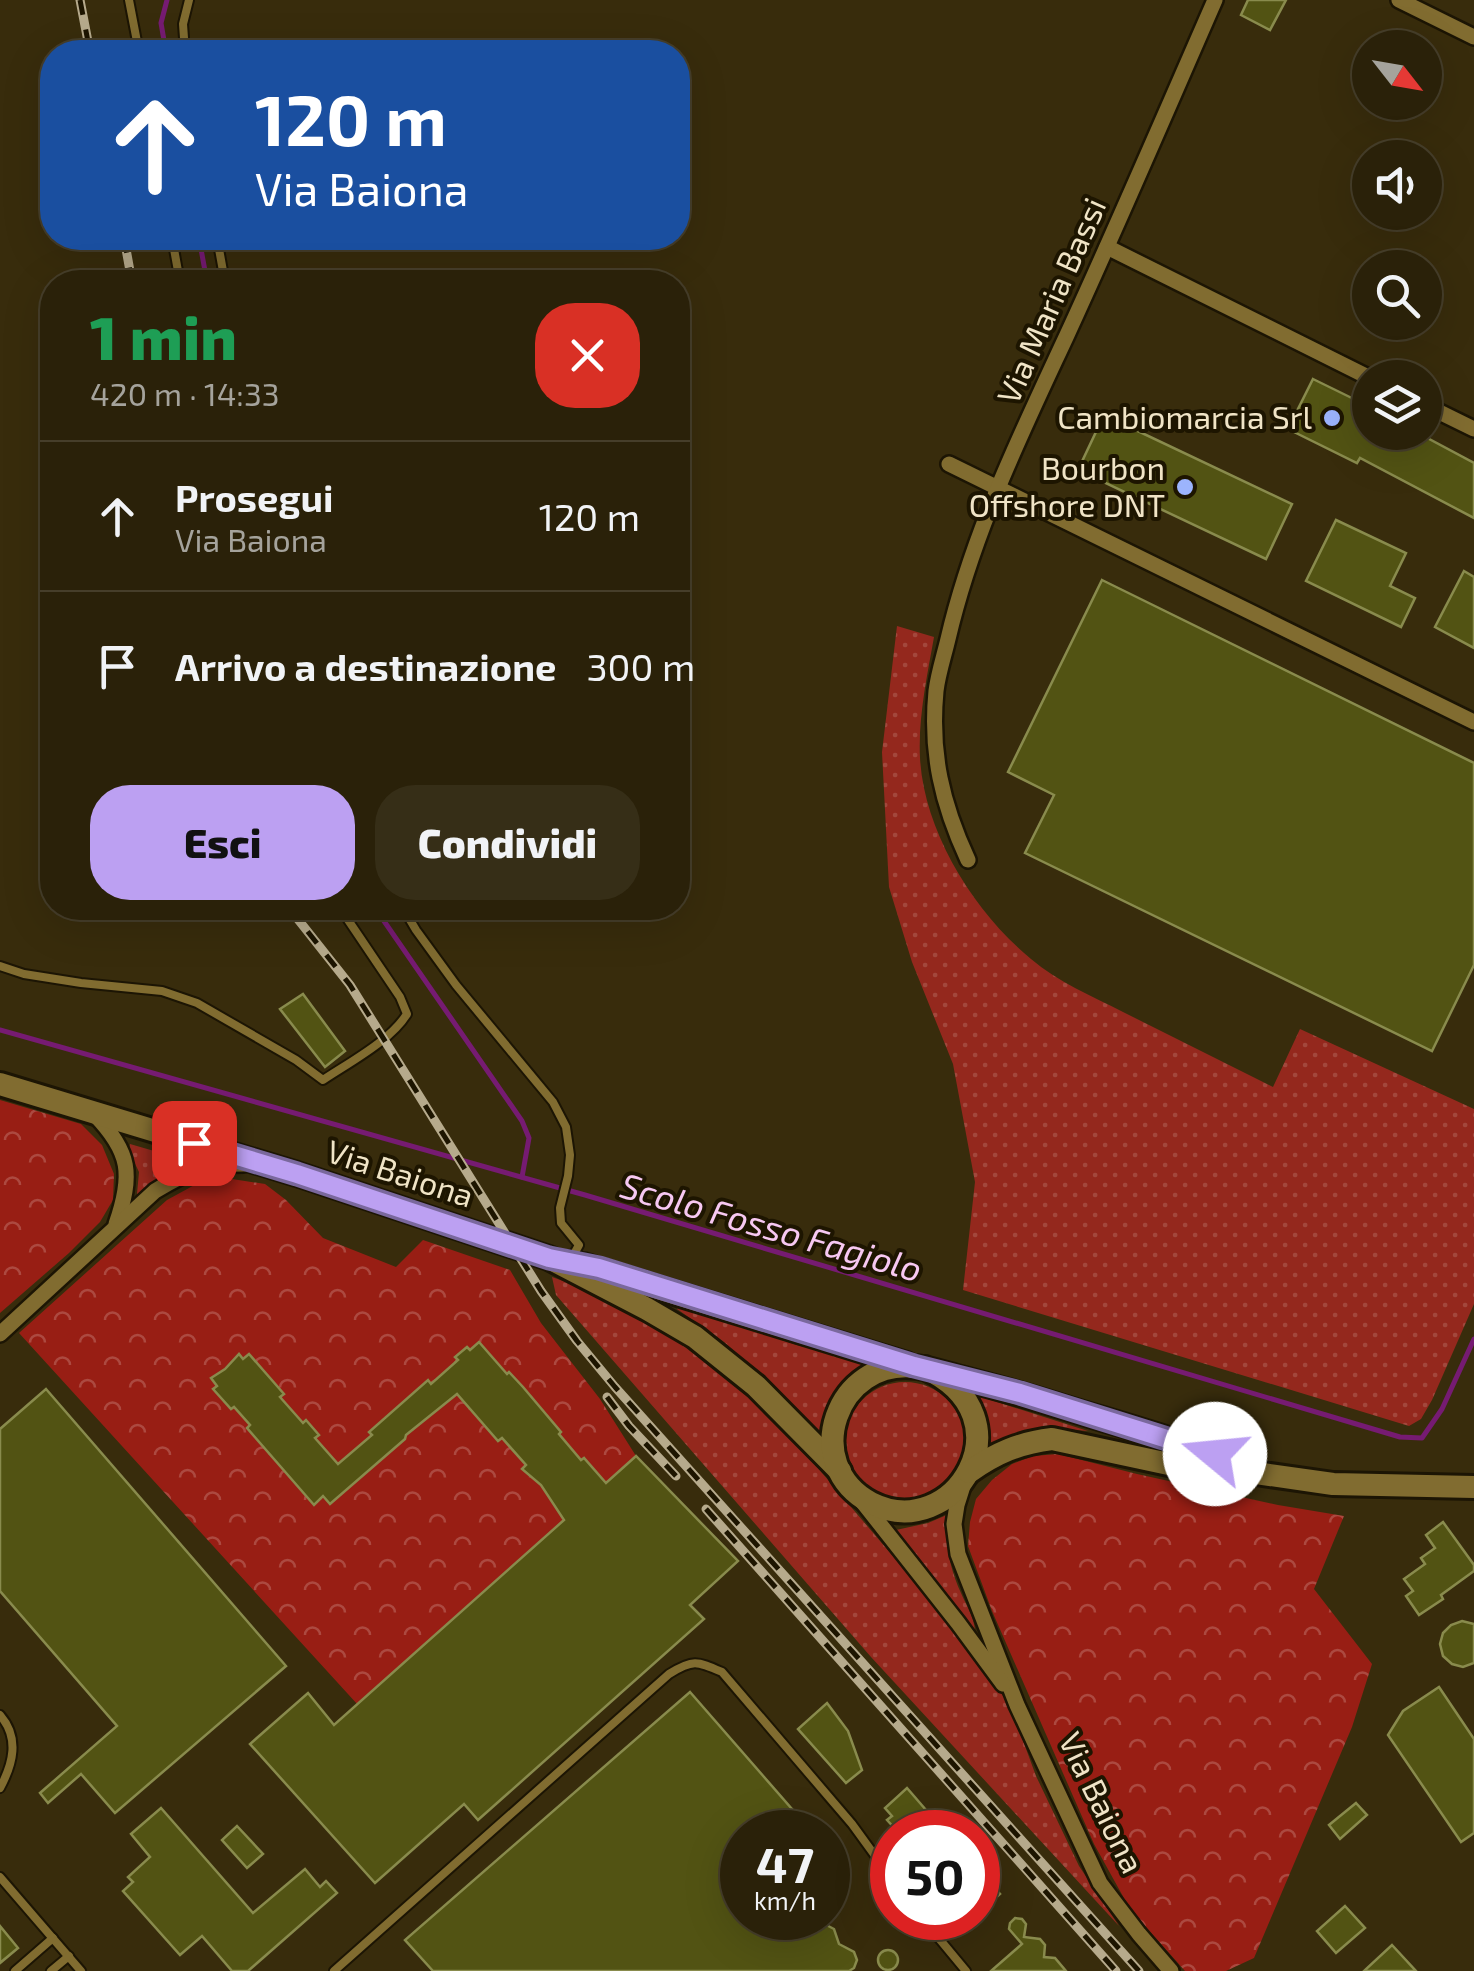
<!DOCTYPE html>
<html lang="it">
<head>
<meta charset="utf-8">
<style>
  body { margin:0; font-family:"Exo 2",sans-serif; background:#362e17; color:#f1f3f6; height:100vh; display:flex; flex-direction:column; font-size:38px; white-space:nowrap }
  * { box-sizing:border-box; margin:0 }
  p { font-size:32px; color:#a5a39c }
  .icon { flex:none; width:55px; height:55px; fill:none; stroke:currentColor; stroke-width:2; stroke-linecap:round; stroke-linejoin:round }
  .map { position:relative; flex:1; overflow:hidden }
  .sheet { position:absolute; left:40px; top:270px; width:650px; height:650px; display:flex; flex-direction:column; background:#2a2109; border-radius:40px; box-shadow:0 10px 40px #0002,0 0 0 2px #463e2a }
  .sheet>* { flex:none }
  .guide { position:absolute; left:40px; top:40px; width:650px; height:210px; border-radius:40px; box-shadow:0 10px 40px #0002,0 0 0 2px #463e2a; background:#1a4fa0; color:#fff; overflow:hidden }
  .needle { width:65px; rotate:121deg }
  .buttons { position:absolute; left:1352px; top:30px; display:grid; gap:20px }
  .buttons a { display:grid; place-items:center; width:90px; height:90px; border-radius:50%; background:#2a2109; box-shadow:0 10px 40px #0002,0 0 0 2px #463e2a; font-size:50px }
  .speed { position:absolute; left:720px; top:1810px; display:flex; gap:20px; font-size:50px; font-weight:700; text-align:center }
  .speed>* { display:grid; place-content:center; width:130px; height:130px; border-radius:50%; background:#2a2109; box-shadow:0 10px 40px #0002,0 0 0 2px #463e2a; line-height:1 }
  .speed small { font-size:25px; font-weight:400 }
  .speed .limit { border:15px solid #d22; background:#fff; color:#111 }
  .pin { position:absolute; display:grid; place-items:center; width:85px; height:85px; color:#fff; margin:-42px; border-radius:20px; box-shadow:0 5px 15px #0006 }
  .me { position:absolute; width:110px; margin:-55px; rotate:287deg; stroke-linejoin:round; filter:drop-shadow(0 0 8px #0008) }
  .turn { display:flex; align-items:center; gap:35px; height:210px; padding:0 50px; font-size:45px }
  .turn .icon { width:130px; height:130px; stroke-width:2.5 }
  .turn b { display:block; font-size:70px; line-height:85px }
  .round { display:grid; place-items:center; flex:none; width:105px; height:105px; border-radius:40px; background:#362e17 }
  .overview { display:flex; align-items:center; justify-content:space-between; height:170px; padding:0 50px }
  h1 { font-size:60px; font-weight:800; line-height:75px; color:#1e9e55 }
  .button { display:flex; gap:20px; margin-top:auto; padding:20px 50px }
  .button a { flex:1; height:115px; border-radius:40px; background:#bca0f2; color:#111; font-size:40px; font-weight:800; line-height:115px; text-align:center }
  .button a+a { background:#362e17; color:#f1f3f6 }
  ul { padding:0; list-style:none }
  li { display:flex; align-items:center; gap:30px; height:150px; padding:0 50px; border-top:2px solid #463e2a }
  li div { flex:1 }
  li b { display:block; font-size:38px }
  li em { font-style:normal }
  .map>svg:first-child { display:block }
  .grass { fill:url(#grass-dots) }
  .forest { fill:url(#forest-crowns) }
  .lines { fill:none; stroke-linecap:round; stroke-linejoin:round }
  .stream { stroke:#761b72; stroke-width:5 }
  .building { fill:#525313; stroke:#898b4d; stroke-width:2.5 }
  .service-casing { stroke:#1c1504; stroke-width:12 }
  .minor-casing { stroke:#1c1504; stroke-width:20 }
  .secondary-casing { stroke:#1c1504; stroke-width:28 }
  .service { stroke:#816c30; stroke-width:8 }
  .minor { stroke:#816c30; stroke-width:15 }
  .secondary { stroke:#816c30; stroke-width:22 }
  .rail-casing { stroke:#b6aa8c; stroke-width:9 }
  .rail { stroke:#1d1500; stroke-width:5; stroke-dasharray:15; stroke-linecap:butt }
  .route-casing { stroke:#7a689d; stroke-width:25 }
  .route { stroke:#bca0f2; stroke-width:18 }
  .poi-dot { fill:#9cb4fd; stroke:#1d1500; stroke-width:4 }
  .labels { text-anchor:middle; stroke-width:8; stroke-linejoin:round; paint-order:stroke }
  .street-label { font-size:32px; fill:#f0e4c6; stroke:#1d1500 }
  .poi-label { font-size:32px; fill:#f0e4c6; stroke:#1d1500; text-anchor:end }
  .water-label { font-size:35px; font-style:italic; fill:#f7c8f2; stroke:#1d1500 }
</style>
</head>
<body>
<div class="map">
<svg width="1474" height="1971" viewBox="0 0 1474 1971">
  <defs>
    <pattern id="grass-dots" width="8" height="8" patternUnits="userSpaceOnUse" patternTransform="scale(2.5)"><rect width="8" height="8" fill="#94281d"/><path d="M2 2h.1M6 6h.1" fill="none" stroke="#a3473c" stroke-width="1.8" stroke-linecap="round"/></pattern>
    <pattern id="forest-crowns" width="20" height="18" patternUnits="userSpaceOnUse" patternTransform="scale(2.5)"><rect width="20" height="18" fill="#981e14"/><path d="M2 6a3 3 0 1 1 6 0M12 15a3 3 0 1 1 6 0" fill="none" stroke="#ac4940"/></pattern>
  </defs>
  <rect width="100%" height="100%" fill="#382c0c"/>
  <g class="grass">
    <path d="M897 626 934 637C927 677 918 717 920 758 924 832 974 912 1031 959 1058 982 1092 996 1123 1012 1173 1037 1223 1062 1273 1087L1300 1029 1474 1109V1304L1432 1400 1421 1419 1409 1426 963 1290 975 1182 953 1064 912 962 889 887 882 752Z"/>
    <path d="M130 1144 192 1162 166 1175 142 1196 137 1194 139 1172 129 1151Z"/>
    <path d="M552 1277 574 1285 679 1339 723 1368 771 1413 926 1595 1010 1705 1036 1776 1079 1866 1119 1926 871 1657 556 1295Z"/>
    <path d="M679 1305 797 1345 875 1366 824 1439 784 1396 724 1342 677 1309Z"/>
    <circle cx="905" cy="1442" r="60"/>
    <path d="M972 1394 1088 1431 1050 1428 1021 1431 989 1445C987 1425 983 1411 972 1394Z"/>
    <path d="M949 1514C943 1539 950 1569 961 1593 966 1605 974 1617 975 1630L896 1530 928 1523Z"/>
  </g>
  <g class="forest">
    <path d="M0 1100 81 1124 102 1145 114 1174 113 1200 100 1222 69 1253 0 1313Z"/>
    <path d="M232 1179 265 1184 286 1200 323 1238 396 1267 423 1240 510 1270 541 1323 600 1399 636 1456 358 1705 19 1333 167 1200 200 1182Z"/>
    <path d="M1058 1454 1137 1474 1278 1505 1344 1516 1314 1589 1372 1664 1352 1727 1254 1958 1226 1971H1185L1130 1909 1094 1844 992 1611 968 1546 970 1522 976 1499 992 1480 1012 1464 1033 1456Z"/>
  </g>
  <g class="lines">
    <g class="stream">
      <path d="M166 52 161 23 167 0"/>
      <path d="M199 238 207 282"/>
      <path d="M375 908 522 1121 529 1138 522 1177"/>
      <path d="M0 1030 585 1195 1400 1437 1422 1438 1442 1409 1474 1339"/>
    </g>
  </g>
  <g class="building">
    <path d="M1248 0H1286L1270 30 1241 15Z"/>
    <path d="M1313 379 1370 407V432H1416L1474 463V518L1360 458 1357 463 1288 429Z"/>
    <path d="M1104 415 1292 504 1266 559 1078 470Z"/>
    <path d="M1336 520 1406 553 1390 586 1415 598 1401 627 1306 581Z"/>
    <path d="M1464 571 1474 577V648L1435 627Z"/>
    <path d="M1102 580 1474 763V965L1432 1051 1025 853 1054 795 1008 772Z"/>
    <path d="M303 994 345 1051 325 1067 280 1009Z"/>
    <path d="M479 1342 507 1374 509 1372 523 1387 561 1432 559 1434 581 1460 584 1458 606 1483 636 1456 738 1561 690 1605 704 1619 478 1820 464 1804 375 1883 250 1744 308 1693 334 1725 564 1520 541 1485 522 1469 526 1465 502 1438 498 1441 457 1394 406 1435 405 1439 330 1504 323 1496 314 1505 247 1428 250 1425 234 1407 231 1409 213 1389 217 1386 211 1378 225 1369 239 1354 243 1359 249 1354 284 1394 280 1397 303 1423 306 1420 319 1435 315 1438 338 1464 372 1435 369 1432 428 1380 431 1384 458 1360 455 1357 467 1347 470 1350Z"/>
    <path d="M46 1389 286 1666 115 1813 81 1774 48 1803 40 1793 117 1726 0 1591V1429Z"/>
    <path d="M1443 1522 1474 1565V1571L1441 1595 1443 1599 1419 1615 1406 1596 1413 1591 1404 1579 1425 1564 1421 1558 1435 1548 1426 1535Z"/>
    <path d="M1462 1621 1474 1624V1663L1463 1667 1452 1664 1443 1656 1440 1644 1443 1633 1451 1625Z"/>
    <path d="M1439 1687 1474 1739V1833L1461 1842 1388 1735 1403 1711Z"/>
    <path d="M690 1692 812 1832H742V1918H813L834 1929 839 1944 854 1952 857 1960 854 1968 849 1971H433L405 1940Z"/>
    <path d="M827 1703 848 1731 862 1770 846 1783 798 1729Z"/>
    <path d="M907 1788 945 1832H898L887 1820 892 1816 885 1808Z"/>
    <path d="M1356 1803 1367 1815 1340 1839 1329 1825Z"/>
    <path d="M161 1808 253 1913 305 1869 320 1887 326 1881 337 1893 248 1971H232L202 1936 180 1955 123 1891 133 1882 128 1877 150 1857 131 1834Z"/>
    <path d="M237 1826 263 1854 247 1868 222 1840Z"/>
    <path d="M978 1869 1000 1894 978 1914Z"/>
    <path d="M1345 1906 1365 1928 1336 1953 1317 1931Z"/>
    <path d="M1015 1918 1022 1919 1026 1924 1024 1937 1040 1939 1045 1945 1044 1957 1055 1958 1066 1971H991L1022 1944 1009 1929 1010 1923Z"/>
    <path d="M0 1926 18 1948 0 1963Z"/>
    <path d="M1392 1945 1416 1971H1364Z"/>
    <circle cx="888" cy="1960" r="10"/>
  </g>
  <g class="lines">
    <g class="service-casing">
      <g id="service">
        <path d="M129 0 139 52"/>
        <path d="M185 52 183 24 189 0"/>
        <path d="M172 238 180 282"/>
        <path d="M217 238 225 282"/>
        <path d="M403 908 416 930 456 985 553 1102 566 1127 570 1155 568 1176 560 1208 561 1223 579 1245 574 1254 559 1257"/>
        <path d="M0 966 24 974 81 983 162 991 197 1003 296 1060 323 1080C350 1062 390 1041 407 1014L400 997 340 908"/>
        <path d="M0 1715C20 1738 13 1764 0 1788"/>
        <path d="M0 1877 81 1971"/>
        <path d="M922 1918 966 1971"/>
        <path d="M15 1971 53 1938"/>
        <path d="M51 1971 69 1956"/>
        <path d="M334 1971 669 1674C693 1659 697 1661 722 1672L852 1824 892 1879"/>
      </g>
    </g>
    <g class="minor-casing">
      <g id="minor">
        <path d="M1399 0 1474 37"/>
        <path d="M1107 247 1370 378"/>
        <path d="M1425 405 1474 429"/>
        <path d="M949 464 1474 722"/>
        <path d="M968 860C942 804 930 753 936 691 938 674 944 656 948 639 973 532 1021 434 1067 335 1118 224 1166 112 1215 0"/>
        <path d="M94 1114C131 1152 133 1175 116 1224"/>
        <path d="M0 1334 155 1191C188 1171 205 1164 244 1164"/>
        <path d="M963 1486 957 1505 954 1524 958 1554 1017 1705 1100 1883 1139 1934 1171 1971"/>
        <path d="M861 1500 958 1623 1003 1684"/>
      </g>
    </g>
    <g class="secondary-casing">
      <g id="secondary">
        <path d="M0 1084 297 1174 549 1258 647 1309 695 1337 756 1386 840 1471"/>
        <path d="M583 1265 906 1364"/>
        <path d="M925 1368C1032 1417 954 1545 871 1503 799 1465 836 1356 917 1367 931 1369 946 1374 961 1378 995 1387 1029 1396 1063 1407 1128 1427 1194 1444 1256 1473"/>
        <path d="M969 1472C996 1453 1019 1443 1052 1439L1192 1469 1256 1473 1333 1484 1474 1487"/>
      </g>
    </g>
    <use href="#service" class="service"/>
    <use href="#minor" class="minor"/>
    <use href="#secondary" class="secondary"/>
    <g class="rail-casing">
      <g id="rail">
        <path d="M80 0 90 52"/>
        <path d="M124 238 132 282"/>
        <path d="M289 908 350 985 541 1291 577 1341 615 1387 1139 1971"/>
        <path d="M607 1397 629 1426 676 1476"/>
        <path d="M706 1509 1116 1971"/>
      </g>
    </g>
    <use href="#rail" class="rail"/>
  </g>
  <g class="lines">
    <g class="route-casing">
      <path id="route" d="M194 1143 297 1174 549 1258 599 1268 914 1366 1020 1393 1215 1454"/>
    </g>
    <use href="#route" class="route"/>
  </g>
  <g class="poi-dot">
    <circle cx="1332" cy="418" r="10"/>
    <circle cx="1185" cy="487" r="10"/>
  </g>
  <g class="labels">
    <g class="street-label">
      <text transform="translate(1052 301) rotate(-66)" y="11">Via Maria Bassi</text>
      <text transform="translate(400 1174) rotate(18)" y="11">Via Baiona</text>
      <text transform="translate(1101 1803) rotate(64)" y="11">Via Baiona</text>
    </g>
    <g class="poi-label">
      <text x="1312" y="429">Cambiomarcia Srl</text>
      <text x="1165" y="480">Bourbon<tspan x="1165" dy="37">Offshore DNT</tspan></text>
    </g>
    <g class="water-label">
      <text transform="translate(771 1228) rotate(16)" y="12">Scolo Fosso Fagiolo</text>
    </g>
  </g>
</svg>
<div class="buttons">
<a><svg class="needle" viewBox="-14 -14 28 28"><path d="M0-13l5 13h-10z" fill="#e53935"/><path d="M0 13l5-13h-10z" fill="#a5a39c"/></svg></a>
<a><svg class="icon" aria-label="sound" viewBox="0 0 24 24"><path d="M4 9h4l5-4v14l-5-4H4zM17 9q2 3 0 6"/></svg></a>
<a><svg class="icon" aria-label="search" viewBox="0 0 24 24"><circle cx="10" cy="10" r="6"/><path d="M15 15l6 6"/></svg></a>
<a><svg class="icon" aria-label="layers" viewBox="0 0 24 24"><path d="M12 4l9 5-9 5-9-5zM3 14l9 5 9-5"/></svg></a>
</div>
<div class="speed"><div>47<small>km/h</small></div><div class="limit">50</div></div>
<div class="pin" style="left:194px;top:1143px;background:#d93025"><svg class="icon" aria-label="arrive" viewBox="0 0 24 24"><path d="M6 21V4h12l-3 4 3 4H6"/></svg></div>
<svg class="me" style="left:1215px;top:1454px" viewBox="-20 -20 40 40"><circle r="19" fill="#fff"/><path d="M0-13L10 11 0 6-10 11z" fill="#bca0f2"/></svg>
<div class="guide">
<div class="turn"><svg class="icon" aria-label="ahead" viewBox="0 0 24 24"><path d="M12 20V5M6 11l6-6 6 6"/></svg><div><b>120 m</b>Via Baiona</div></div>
</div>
<section class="sheet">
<div class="overview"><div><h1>1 min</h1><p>420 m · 14:33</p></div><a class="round" style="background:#d93025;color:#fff"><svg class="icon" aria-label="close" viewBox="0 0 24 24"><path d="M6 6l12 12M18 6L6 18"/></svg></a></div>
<ul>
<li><svg class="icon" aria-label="ahead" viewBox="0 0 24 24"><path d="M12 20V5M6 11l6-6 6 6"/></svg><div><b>Prosegui</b><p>Via Baiona</p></div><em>120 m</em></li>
<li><svg class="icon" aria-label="arrive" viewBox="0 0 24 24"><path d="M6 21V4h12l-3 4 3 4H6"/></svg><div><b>Arrivo a destinazione</b></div><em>300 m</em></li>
</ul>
<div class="button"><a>Esci</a><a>Condividi</a></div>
</section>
</div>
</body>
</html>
